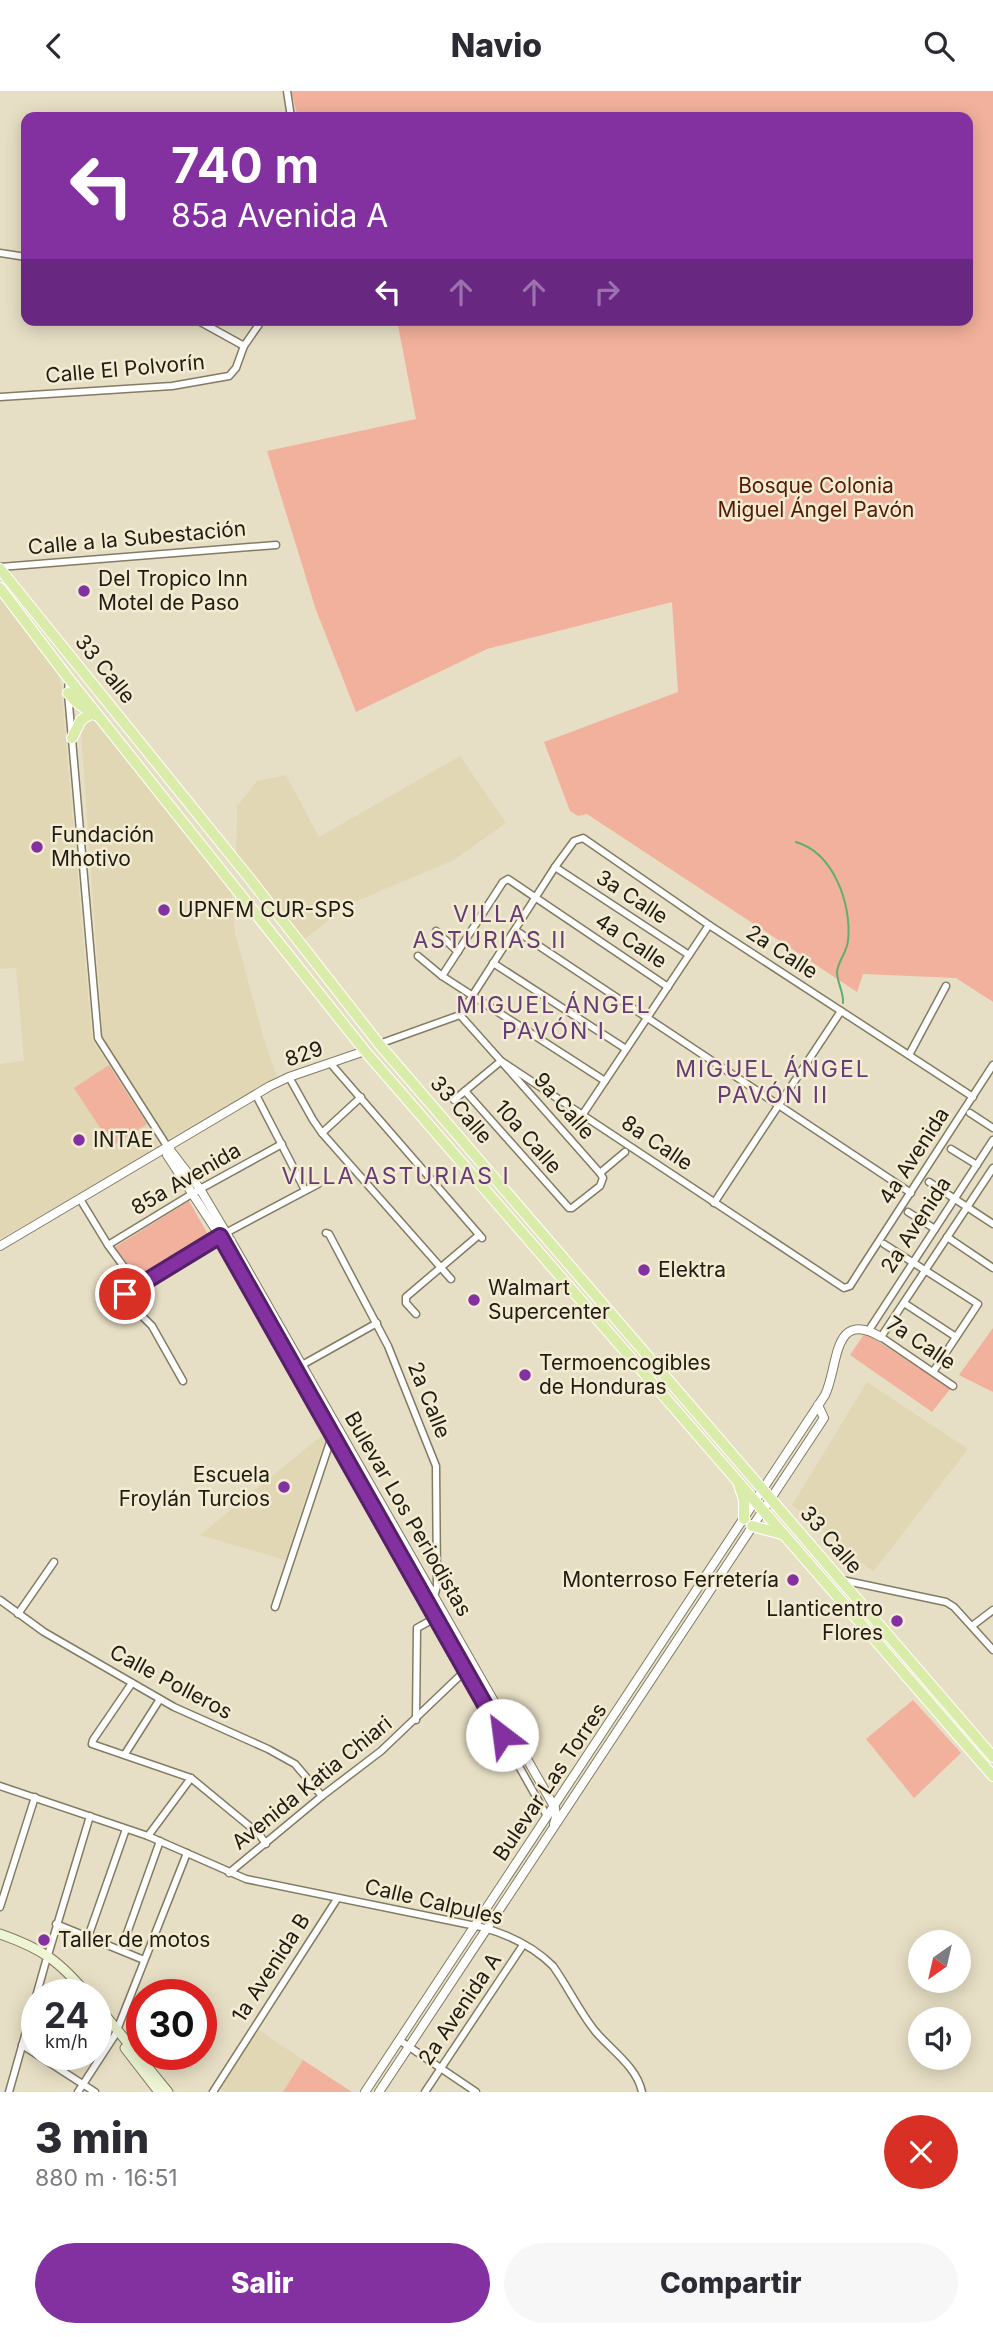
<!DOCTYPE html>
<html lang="es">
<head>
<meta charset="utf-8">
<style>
  body { margin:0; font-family:Inter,sans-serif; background:#f7f7f7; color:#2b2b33; height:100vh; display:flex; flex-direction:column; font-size:26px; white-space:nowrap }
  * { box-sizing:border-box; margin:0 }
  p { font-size:23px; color:#7c7c81 }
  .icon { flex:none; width:38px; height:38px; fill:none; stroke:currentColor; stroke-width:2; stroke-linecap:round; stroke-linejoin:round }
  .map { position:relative; height:2001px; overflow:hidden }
  .drawer { display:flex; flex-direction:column; background:#fff; flex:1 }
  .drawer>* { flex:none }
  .top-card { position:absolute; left:21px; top:21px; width:952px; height:214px; border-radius:14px; box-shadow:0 4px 18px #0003; background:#8331a0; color:#fff; overflow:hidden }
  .needle { width:46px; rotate:214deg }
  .controls { position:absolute; left:908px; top:1839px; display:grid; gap:14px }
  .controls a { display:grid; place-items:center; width:63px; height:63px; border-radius:50%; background:#fff; box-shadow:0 4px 18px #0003; font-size:35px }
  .speed { position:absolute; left:21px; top:1888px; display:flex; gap:14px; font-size:35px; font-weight:700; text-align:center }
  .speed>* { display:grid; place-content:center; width:91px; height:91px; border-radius:50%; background:#fff; box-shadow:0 4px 18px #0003; line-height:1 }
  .speed small { font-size:18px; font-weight:400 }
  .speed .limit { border:10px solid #d22; background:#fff; color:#111 }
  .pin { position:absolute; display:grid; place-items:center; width:60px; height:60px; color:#fff; margin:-30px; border:4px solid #fff; border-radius:50%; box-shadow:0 2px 7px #0007 }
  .me { position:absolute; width:77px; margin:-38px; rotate:330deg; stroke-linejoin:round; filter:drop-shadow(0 0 5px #0008) }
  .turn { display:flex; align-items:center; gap:24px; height:147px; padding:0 35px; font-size:32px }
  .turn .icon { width:91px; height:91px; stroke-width:2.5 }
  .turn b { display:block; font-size:49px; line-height:60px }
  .lanes { display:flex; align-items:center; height:66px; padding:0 35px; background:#0003; justify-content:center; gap:35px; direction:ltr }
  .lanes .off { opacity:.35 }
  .round { display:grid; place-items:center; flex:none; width:74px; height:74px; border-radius:37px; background:#f7f7f7 }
  .head { display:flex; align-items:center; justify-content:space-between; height:119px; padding:0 35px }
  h1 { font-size:42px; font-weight:800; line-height:52px }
  .cta { display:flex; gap:14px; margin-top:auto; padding:14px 35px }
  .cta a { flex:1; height:80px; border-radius:42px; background:#8331a0; color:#fff; font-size:28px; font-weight:800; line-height:80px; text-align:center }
  .cta a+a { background:#f7f7f7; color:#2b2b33 }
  header { display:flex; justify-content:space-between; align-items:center; height:91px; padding:0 35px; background:#fff; font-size:32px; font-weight:800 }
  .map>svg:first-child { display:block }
  .built { fill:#e1d7b5 }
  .green { fill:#f2b19c }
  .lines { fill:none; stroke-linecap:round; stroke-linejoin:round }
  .stream { stroke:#5fae70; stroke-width:2 }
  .minor-casing { stroke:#827c63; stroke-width:9 }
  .tertiary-casing { stroke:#827c63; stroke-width:10 }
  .secondary-casing { stroke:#827c63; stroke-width:11 }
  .primary-casing { stroke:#fff; stroke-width:12 }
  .minor { stroke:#fff; stroke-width:6 }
  .tertiary { stroke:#fff; stroke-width:8 }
  .secondary { stroke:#edf5d4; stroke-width:9 }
  .primary { stroke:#daeca9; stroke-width:10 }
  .route-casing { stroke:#552068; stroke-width:18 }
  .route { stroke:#8331a0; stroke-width:12 }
  .poi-dot { fill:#8331a0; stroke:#f4ecd2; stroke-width:2.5 }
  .labels { text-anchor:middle; stroke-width:5; stroke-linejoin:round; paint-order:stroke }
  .street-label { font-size:21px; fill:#1f1c13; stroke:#f4ecd2 }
  .park-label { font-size:21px; fill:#541b06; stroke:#f4ecd2 }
  .poi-label { font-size:21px; fill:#1f1c13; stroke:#f4ecd2; text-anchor:start }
  .neighbourhood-label { font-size:23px; letter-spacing:2px; fill:#653d75; stroke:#f4ecd2 }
</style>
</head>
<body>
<header><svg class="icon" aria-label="back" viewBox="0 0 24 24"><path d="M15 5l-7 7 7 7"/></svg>Navio<svg class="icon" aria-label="search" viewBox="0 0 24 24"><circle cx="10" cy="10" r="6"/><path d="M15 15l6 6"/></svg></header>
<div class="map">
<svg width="993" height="2001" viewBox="0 0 993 2001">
  <rect width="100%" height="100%" fill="#e7dfc5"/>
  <g class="built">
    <path d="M0 506 60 583 92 948 160 1056 0 1148V973L24 970 16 877 0 878Z"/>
    <path d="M93 629 99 633 231 796 235 842 264 948 277 986 168 1048 103 948 81 642 83 633Z"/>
    <path d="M460 665 506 732 454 769 352 812 303 849 236 773 237 715 257 690 286 684 319 746Z"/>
    <path d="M867 1291 968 1358 873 1481 792 1414Z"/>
    <path d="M321 1345 325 1349 285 1469 200 1444Z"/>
    <path d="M258 1938 303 1969 283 2001H224L220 1998Z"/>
  </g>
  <g class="green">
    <path d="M291 0H993V911L956 887 863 883 857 901 587 723 578 725 570 720 544 651 678 601 672 511 487 558 356 621 316 519 267 360 416 328 397 229H968V26H298Z"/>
    <path d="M109 974 147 1033 112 1055 74 997Z"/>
    <path d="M189 1110 210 1147 140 1189 115 1156Z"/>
    <path d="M993 1237V1301L959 1284Z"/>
    <path d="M865 1242 951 1297 932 1321 850 1264Z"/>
    <path d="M913 1609 961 1662 914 1707 866 1648Z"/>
    <path d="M303 1969 352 2001H283Z"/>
  </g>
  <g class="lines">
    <path class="stream" d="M796 751C834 762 852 814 848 850 847 861 838 870 837 881 837 892 844 901 843 912"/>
    <g class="minor-casing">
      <g id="minor">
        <path d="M287 0 291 26"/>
        <path d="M0 162 26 166"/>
        <path d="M197 229 244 255"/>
        <path d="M0 306 172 295 229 285 236 277 244 255 262 229"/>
        <path d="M0 476 276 454"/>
        <path d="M69 588 68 602 98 947 167 1055"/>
        <path d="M555 776 689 864"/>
        <path d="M515 839 911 1102"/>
        <path d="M436 840 458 861"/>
        <path d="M418 865 442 885 605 990"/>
        <path d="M493 872 626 958"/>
        <path d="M442 885 503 791 508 788 668 896"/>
        <path d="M460 924 501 970 844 1197 850 1195 864 1173 993 974"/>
        <path d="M379 953 460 924 555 776 574 750 583 747 709 834 973 1006"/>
        <path d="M909 964 946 895"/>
        <path d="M331 973 482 1147"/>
        <path d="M289 986 313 1029 322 1042 451 1188"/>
        <path d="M465 1000 569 1117H572L600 1095 603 1087 600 1082 625 1061"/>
        <path d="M256 1004 305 1099"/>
        <path d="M454 1009 501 970 600 1082"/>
        <path d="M970 1022 993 1037"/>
        <path d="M583 1023 709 834"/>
        <path d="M322 1042 361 1006"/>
        <path d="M951 1058 977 1074"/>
        <path d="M929 1091 993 1133"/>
        <path d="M80 1108 108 1154 138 1195"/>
        <path d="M714 1112 841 920"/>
        <path d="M908 1121 935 1138"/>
        <path d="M326 1142 329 1143 388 1255 436 1375 437 1495 434 1506"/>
        <path d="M220 1145 547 1725"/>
        <path d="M947 1146 993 1177"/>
        <path d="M884 1153 978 1213 933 1281"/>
        <path d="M108 1154 200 1098 282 1053"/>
        <path d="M125 1203 220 1145 318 1093"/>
        <path d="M904 1212 956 1246"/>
        <path d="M416 1223 406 1212V1206L479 1144"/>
        <path d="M144 1227 152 1235 183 1290"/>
        <path d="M869 1239 993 1049"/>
        <path d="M302 1274 377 1232"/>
        <path d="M953 1295 881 1246 993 1077"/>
        <path d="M842 1489 946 1511 954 1516 993 1559"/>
        <path d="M0 1509 44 1541 174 1616 268 1658 295 1673 322 1705"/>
        <path d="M275 1516 333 1342"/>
        <path d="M18 1523 54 1471"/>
        <path d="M972 1535 993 1519"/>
        <path d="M132 1592 93 1649 92 1653 191 1687 259 1743 266 1753"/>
        <path d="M416 1629 417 1537 439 1525"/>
        <path d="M125 1663 160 1608"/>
        <path d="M0 1695 148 1745 246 1788 481 1836C507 1843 534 1856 553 1875 568 1896 579 1920 595 1940 611 1959 637 1976 642 2001"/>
        <path d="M148 1745 191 1687"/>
        <path d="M229 1782 322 1705 381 1660 467 1578"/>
        <path d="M0 1816 35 1706"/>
        <path d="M56 1833 144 1869"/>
        <path d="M88 1846 126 1738"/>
        <path d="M121 1859 160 1750"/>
        <path d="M48 1864 90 1725"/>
        <path d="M399 1949 476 2001"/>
        <path d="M22 1954 95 2001"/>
        <path d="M9 2001 46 1870"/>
        <path d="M78 2001 115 1944 187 1762"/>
        <path d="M213 2001 337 1808"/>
        <path d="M425 2001 523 1854"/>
      </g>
    </g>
    <g class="tertiary-casing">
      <g id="tertiary">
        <path d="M167 1055 200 1098 231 1150 555 1717 556 1726 554 1733"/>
        <path d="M167 1055V1064L220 1145 231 1150"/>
        <path d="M0 1155 270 995 289 986 365 960"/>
        <path d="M365 2001 825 1304C839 1275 832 1217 881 1246"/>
        <path d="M379 2001 824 1327 818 1314"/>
      </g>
    </g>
    <g class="secondary-casing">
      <g id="secondary">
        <path d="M0 1843C43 1858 59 1870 88 1904"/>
        <path d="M96 1913 168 2001"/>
        <path d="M125 1957 159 2001"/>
      </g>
    </g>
    <g class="primary-casing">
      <g id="primary">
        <path d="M0 478 250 788 379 953 993 1666"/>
        <path d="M0 497 69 588 365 960 993 1685"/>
        <path d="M68 602 76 611 95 624"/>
        <path d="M72 647 81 629 92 622"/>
        <path d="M739 1394 744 1409V1428"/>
        <path d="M752 1435 782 1443"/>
      </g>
    </g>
    <use href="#minor" class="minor"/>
    <use href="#tertiary" class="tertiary"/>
    <use href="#secondary" class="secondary"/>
    <use href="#primary" class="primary"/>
  </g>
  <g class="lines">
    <g class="route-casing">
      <path id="route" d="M125 1203 220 1145 502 1644"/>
    </g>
    <use href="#route" class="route"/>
  </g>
  <g class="poi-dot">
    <circle cx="84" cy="500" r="7"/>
    <circle cx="37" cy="756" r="7"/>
    <circle cx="164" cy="819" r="7"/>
    <circle cx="79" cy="1049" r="7"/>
    <circle cx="644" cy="1179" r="7"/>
    <circle cx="474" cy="1209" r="7"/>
    <circle cx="525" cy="1284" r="7"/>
    <circle cx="284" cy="1396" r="7"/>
    <circle cx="793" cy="1489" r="7"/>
    <circle cx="897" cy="1530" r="7"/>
    <circle cx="44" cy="1849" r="7"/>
  </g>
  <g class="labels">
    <g class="street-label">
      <text transform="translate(125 278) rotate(-5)" y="7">Calle El Polvorín</text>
      <text transform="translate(137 447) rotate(-5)" y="7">Calle a la Subestación</text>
      <text transform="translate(105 578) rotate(51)" y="7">33 Calle</text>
      <text transform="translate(632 806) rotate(33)" y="7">3a Calle</text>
      <text transform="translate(631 850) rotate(34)" y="7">4a Calle</text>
      <text transform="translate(782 861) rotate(33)" y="7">2a Calle</text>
      <text transform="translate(304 963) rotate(-19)" y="7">829</text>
      <text transform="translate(564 1015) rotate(49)" y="7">9a Calle</text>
      <text transform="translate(461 1019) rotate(49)" y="7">33 Calle</text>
      <text transform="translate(528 1046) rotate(49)" y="7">10a Calle</text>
      <text transform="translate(657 1052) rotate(34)" y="7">8a Calle</text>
      <text transform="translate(914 1065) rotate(-57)" y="7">4a Avenida</text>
      <text transform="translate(186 1088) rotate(-30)" y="7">85a Avenida</text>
      <text transform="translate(916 1134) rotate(-57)" y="7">2a Avenida</text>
      <text transform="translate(921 1252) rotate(34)" y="7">7a Calle</text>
      <text transform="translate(429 1309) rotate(68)" y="7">2a Calle</text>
      <text transform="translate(408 1423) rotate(60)" y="7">Bulevar Los Periodistas</text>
      <text transform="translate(831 1449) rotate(49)" y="7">33 Calle</text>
      <text transform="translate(171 1591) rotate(28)" y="7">Calle Polleros</text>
      <text transform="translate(550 1691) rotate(-56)" y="7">Bulevar Las Torres</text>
      <text transform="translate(312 1692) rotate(-39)" y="7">Avenida Katia Chiari</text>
      <text transform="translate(434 1811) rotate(13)" y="7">Calle Calpules</text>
      <text transform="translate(271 1877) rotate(-57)" y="7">1a Avenida B</text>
      <text transform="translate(460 1918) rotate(-56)" y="7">2a Avenida A</text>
    </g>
    <g class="park-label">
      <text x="816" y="402">Bosque Colonia<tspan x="816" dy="24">Miguel Ángel Pavón</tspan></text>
    </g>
    <g class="poi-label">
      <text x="98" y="495">Del Tropico Inn<tspan x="98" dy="24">Motel de Paso</tspan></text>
      <text x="51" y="751">Fundación<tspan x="51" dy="24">Mhotivo</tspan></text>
      <text x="178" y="826">UPNFM CUR-SPS</text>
      <text x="93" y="1056">INTAE</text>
      <text x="658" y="1186">Elektra</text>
      <text x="488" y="1204">Walmart<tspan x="488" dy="24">Supercenter</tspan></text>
      <text x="539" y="1279">Termoencogibles<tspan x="539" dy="24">de Honduras</tspan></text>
      <text x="270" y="1391" text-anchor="end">Escuela<tspan x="270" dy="24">Froylán Turcios</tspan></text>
      <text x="779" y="1496" text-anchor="end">Monterroso Ferretería</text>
      <text x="883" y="1525" text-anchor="end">Llanticentro<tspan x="883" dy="24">Flores</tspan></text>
      <text x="58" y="1856">Taller de motos</text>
    </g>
    <g class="neighbourhood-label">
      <text x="490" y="831">VILLA<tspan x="490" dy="26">ASTURIAS II</tspan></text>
      <text x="554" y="922">MIGUEL ÁNGEL<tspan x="554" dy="26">PAVÓN I</tspan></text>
      <text x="773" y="986">MIGUEL ÁNGEL<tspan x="773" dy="26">PAVÓN II</tspan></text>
      <text x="396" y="1093">VILLA ASTURIAS I</text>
    </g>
  </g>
</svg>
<div class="controls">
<a><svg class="needle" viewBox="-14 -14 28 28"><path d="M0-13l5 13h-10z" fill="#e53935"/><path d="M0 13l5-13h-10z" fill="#7c7c81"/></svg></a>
<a><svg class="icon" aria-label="sound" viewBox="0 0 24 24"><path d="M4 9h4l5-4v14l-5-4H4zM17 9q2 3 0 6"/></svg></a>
</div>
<div class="speed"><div>24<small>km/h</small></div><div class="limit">30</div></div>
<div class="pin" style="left:125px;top:1203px;background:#d93025"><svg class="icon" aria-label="arrive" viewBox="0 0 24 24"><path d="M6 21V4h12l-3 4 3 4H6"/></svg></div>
<svg class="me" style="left:502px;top:1644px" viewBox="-20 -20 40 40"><circle r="19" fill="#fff"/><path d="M0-13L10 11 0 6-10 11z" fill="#8331a0"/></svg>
<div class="top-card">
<div class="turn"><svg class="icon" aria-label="left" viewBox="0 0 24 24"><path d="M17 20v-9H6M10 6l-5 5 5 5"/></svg><div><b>740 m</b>85a Avenida A</div></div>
<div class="lanes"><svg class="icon" aria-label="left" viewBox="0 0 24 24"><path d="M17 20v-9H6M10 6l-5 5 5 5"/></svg><svg class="icon off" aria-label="ahead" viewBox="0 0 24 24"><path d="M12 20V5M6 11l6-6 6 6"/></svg><svg class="icon off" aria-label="ahead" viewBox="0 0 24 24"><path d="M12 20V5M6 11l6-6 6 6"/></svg><svg class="icon off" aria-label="right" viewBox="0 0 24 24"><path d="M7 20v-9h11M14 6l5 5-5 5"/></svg></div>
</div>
</div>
<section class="drawer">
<div class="head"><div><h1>3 min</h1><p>880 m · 16:51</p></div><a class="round" style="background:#d93025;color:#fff"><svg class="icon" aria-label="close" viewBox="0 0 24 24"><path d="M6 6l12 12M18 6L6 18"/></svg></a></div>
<div class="cta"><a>Salir</a><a>Compartir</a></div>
</section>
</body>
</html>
